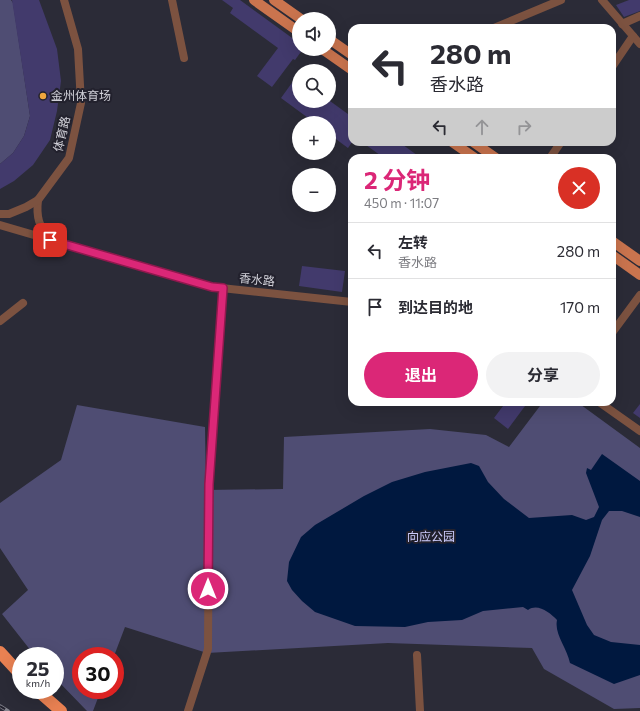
<!DOCTYPE html>
<html lang="zh">
<head>
<meta charset="utf-8">
<style>
  body { margin:0; font-family:Commissioner,"Noto Sans SC",sans-serif; background:#f2f2f3; color:#2b2b33; height:100vh; display:flex; flex-direction:column; font-size:15px; white-space:nowrap }
  * { box-sizing:border-box; margin:0 }
  p { font-size:13px; color:#7c7c81 }
  .icon { flex:none; width:22px; height:22px; fill:none; stroke:currentColor; stroke-width:2; stroke-linecap:round; stroke-linejoin:round }
  .map { position:relative; flex:1; overflow:hidden }
  .drawer { position:absolute; left:348px; top:154px; width:268px; height:252px; display:flex; flex-direction:column; background:#fff; border-radius:12px; box-shadow:0 4px 16px #0002 }
  .drawer>* { flex:none }
  .top-card { position:absolute; left:348px; top:24px; width:268px; height:122px; border-radius:12px; box-shadow:0 4px 16px #0002; background:#fff; color:#2b2b33; overflow:hidden }
  .fabs { position:absolute; left:292px; top:12px; display:grid; gap:8px }
  .fabs a { display:grid; place-items:center; width:44px; height:44px; border-radius:50%; background:#fff; box-shadow:0 4px 16px #0002; font-size:20px }
  .speed { position:absolute; left:12px; top:647px; display:flex; gap:8px; font-size:20px; font-weight:700; text-align:center }
  .speed>* { display:grid; place-content:center; width:52px; height:52px; border-radius:50%; background:#fff; box-shadow:0 4px 16px #0002; line-height:1 }
  .speed small { font-size:10px; font-weight:400 }
  .speed .limit { border:6px solid #d22; background:#fff; color:#111 }
  .pin { position:absolute; display:grid; place-items:center; width:34px; height:34px; color:#fff; margin:-17px; border-radius:8px; box-shadow:0 2px 6px #0006 }
  .me { position:absolute; width:44px; margin:-22px; rotate:0deg; stroke-linejoin:round; filter:drop-shadow(0 0 3px #0008) }
  .turn { display:flex; align-items:center; gap:14px; height:84px; padding:0 16px; font-size:18px }
  .turn .icon { width:52px; height:52px; stroke-width:2.5 }
  .turn b { display:block; font-size:28px; line-height:34px }
  .lanes { display:flex; align-items:center; height:38px; padding:0 16px; background:#0003; justify-content:center; gap:20px; direction:ltr }
  .lanes .off { opacity:.35 }
  .round { display:grid; place-items:center; flex:none; width:42px; height:42px; border-radius:21px; background:#f2f2f3 }
  .headline { display:flex; align-items:center; justify-content:space-between; height:68px; padding:0 16px }
  h1 { font-size:24px; font-weight:700; line-height:30px; color:#db2777 }
  .action { display:flex; gap:8px; margin-top:auto; padding:8px 16px }
  .action a { flex:1; height:46px; border-radius:24px; background:#db2777; color:#fff; font-size:16px; font-weight:700; line-height:46px; text-align:center }
  .action a+a { background:#f2f2f3; color:#2b2b33 }
  ul { padding:0; list-style:none }
  li { display:flex; align-items:center; gap:12px; height:56px; padding:0 16px; border-top:1px solid #e1e1e2 }
  li div { flex:1 }
  li b { display:block; font-size:15px }
  li em { font-style:normal }
  .map>svg:first-child { display:block }
  .green { fill:#4f4d73 }
  .water { fill:#00183f }
  .building { fill:#423a6c }
  .lines { fill:none; stroke-linecap:round; stroke-linejoin:round }
  .street { stroke:#7c5240; stroke-width:8 }
  .primary { stroke:#ca744e; stroke-width:10 }
  .highway { stroke:#e98152; stroke-width:12 }
  .rail-casing { stroke:#868690; stroke-width:3.5 }
  .rail { stroke:#22212d; stroke-width:2; stroke-dasharray:6; stroke-linecap:butt }
  .route-casing { stroke:#8e194d; stroke-width:10 }
  .route { stroke:#db2777; stroke-width:7 }
  .poi-dot { fill:#f0a63e; stroke:#22212d; stroke-width:1.5 }
  .labels { text-anchor:middle; stroke-width:4; stroke-linejoin:round; paint-order:stroke }
  .poi-label { font-size:12px; fill:#d1d1d9; stroke:#22212d; text-anchor:start }
  .street-label { font-size:12px; fill:#d1d1d9; stroke:#22212d }
  .park-label { font-size:12px; fill:#cccbfb; stroke:#22212d }
</style>
</head>
<body>
<div class="map">
<svg width="640" height="711" viewBox="0 0 640 711">
  <rect width="100%" height="100%" fill="#2b2b37"/>
  <g class="green">
    <path d="M0 0H11L13 3 30 116 24 136 13 153 0 164Z"/>
    <path d="M543 402H577L640 448V708L614 709 544 669 532 648 388 643 207 653 125 627 114 656H81V690H101L93 711H87L55 678V656H35L2 614 28 590 0 548V503L61 460 77 405 205 427 206 490 283 489 284 437 430 429 486 435 509 447Z"/>
  </g>
  <path class="water" d="M602 454 640 481V517L622 511H609L602 520 590 556 572 590 587 625 594 635 611 642 640 645V675L614 684 570 663C567 648 554 634 557 620 550 613 538 603 528 610L523 607 483 611 462 620 428 622 405 627 355 626 315 612 302 601 292 590 287 581 289 562 301 537 315 525 364 496 392 482 425 472 471 463 479 466 488 482 504 499 529 518 572 515 586 520 594 517 599 507 586 473 587 468 591 470Z"/>
  <g class="building">
    <path d="M12 0H39L57 49 61 81 57 111 50 140 33 165 14 181 0 189V164L13 153 24 136 30 116Z"/>
    <path d="M222 0H240L299 43V49H303L295 60 293 59 272 87 257 76 278 48 230 13 233 8Z"/>
    <path d="M629 0H640V11L624 17 616 5Z"/>
    <path d="M299 73V101H330L352 117V142L348 148 329 134V123H315L281 98Z"/>
    <path d="M368 142H399L421 158H384L366 145Z"/>
    <path d="M302 266 345 271 342 292 299 286Z"/>
    <path d="M506 402H528L508 429 494 418Z"/>
    <path d="M640 404V418L633 413Z"/>
  </g>
  <g class="lines">
    <g class="street">
      <path d="M172 0 184 58"/>
      <path d="M602 0 640 44"/>
      <path d="M622 24 640 16"/>
      <path d="M494 28 561 0"/>
      <path d="M612 67 633 36"/>
      <path d="M550 158 561 142"/>
      <path d="M38 200C36 217 39 227 50 239"/>
      <path d="M0 214H9L26 207 38 200 69 158 81 103 78 49 64 0"/>
      <path d="M0 225 212 287 352 302"/>
      <path d="M0 321 23 303"/>
      <path d="M612 333 640 295"/>
      <path d="M599 402 640 431"/>
      <path d="M417 655 420 711"/>
      <path d="M188 711 208 649 209 484 223 288"/>
    </g>
    <g class="primary">
      <path d="M254 0 299 32"/>
      <path d="M274 0 301 19"/>
      <path d="M329 39 352 55"/>
      <path d="M322 49 352 70"/>
      <path d="M452 142 475 158"/>
      <path d="M473 142 496 158"/>
      <path d="M612 241 640 261"/>
      <path d="M612 255 640 275"/>
    </g>
    <g class="highway">
      <path d="M0 652 21 675"/>
      <path d="M37 690 61 711"/>
    </g>
    <g class="rail-casing">
      <path id="rail" d="M0 706 8 711"/>
    </g>
    <use href="#rail" class="rail"/>
  </g>
  <g class="lines">
    <g class="route-casing">
      <path id="route" d="M50 240 212 287 223 288 209 484 208 589"/>
    </g>
    <use href="#route" class="route"/>
  </g>
  <circle class="poi-dot" cx="43" cy="96" r="4"/>
  <g class="labels">
    <g class="poi-label">
      <text x="51" y="100">金州体育场</text>
    </g>
    <g class="street-label">
      <text transform="translate(62 134) rotate(-77)" y="4">体育路</text>
      <text transform="translate(257 280) rotate(6)" y="4">香水路</text>
    </g>
    <g class="park-label">
      <text x="431" y="541">向应公园</text>
    </g>
  </g>
</svg>
<div class="fabs">
<a><svg class="icon" aria-label="sound" viewBox="0 0 24 24"><path d="M4 9h4l5-4v14l-5-4H4zM17 9q2 3 0 6"/></svg></a>
<a><svg class="icon" aria-label="search" viewBox="0 0 24 24"><circle cx="10" cy="10" r="6"/><path d="M15 15l6 6"/></svg></a>
<a>+</a>
<a>−</a>
</div>
<div class="speed"><div>25<small>km/h</small></div><div class="limit">30</div></div>
<div class="pin" style="left:50px;top:240px;background:#d93025"><svg class="icon" aria-label="arrive" viewBox="0 0 24 24"><path d="M6 21V4h12l-3 4 3 4H6"/></svg></div>
<svg class="me" style="left:208px;top:589px" viewBox="-20 -20 40 40"><circle r="17" fill="#db2777" stroke="#fff" stroke-width="3"/><path d="M0-11L8 9 0 5-8 9z" fill="#fff"/></svg>
<div class="top-card">
<div class="turn"><svg class="icon" aria-label="left" viewBox="0 0 24 24"><path d="M17 20v-9H6M10 6l-5 5 5 5"/></svg><div><b>280 m</b>香水路</div></div>
<div class="lanes"><svg class="icon" aria-label="left" viewBox="0 0 24 24"><path d="M17 20v-9H6M10 6l-5 5 5 5"/></svg><svg class="icon off" aria-label="ahead" viewBox="0 0 24 24"><path d="M12 20V5M6 11l6-6 6 6"/></svg><svg class="icon off" aria-label="right" viewBox="0 0 24 24"><path d="M7 20v-9h11M14 6l5 5-5 5"/></svg></div>
</div>
<section class="drawer">
<div class="headline"><div><h1>2 分钟</h1><p>450 m · 11:07</p></div><a class="round" style="background:#d93025;color:#fff"><svg class="icon" aria-label="close" viewBox="0 0 24 24"><path d="M6 6l12 12M18 6L6 18"/></svg></a></div>
<ul>
<li><svg class="icon" aria-label="left" viewBox="0 0 24 24"><path d="M17 20v-9H6M10 6l-5 5 5 5"/></svg><div><b>左转</b><p>香水路</p></div><em>280 m</em></li>
<li><svg class="icon" aria-label="arrive" viewBox="0 0 24 24"><path d="M6 21V4h12l-3 4 3 4H6"/></svg><div><b>到达目的地</b></div><em>170 m</em></li>
</ul>
<div class="action"><a>退出</a><a>分享</a></div>
</section>
</div>
</body>
</html>
